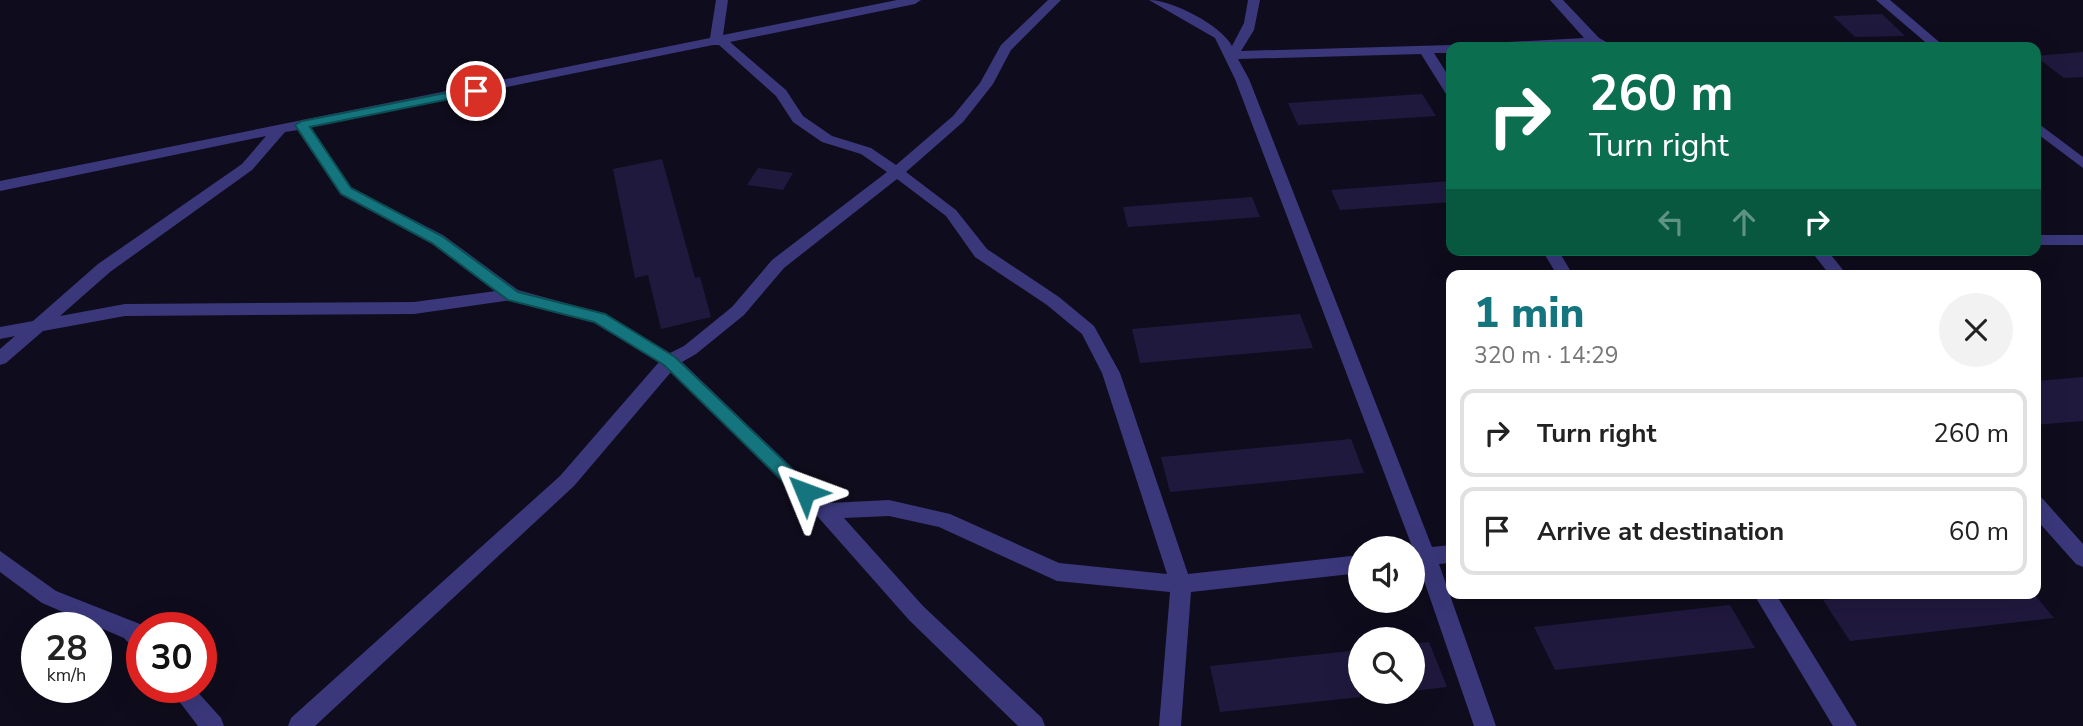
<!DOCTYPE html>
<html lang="en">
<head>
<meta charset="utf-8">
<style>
  body { margin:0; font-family:"Nunito Sans",sans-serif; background:#f2f2f2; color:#222; height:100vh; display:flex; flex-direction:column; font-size:26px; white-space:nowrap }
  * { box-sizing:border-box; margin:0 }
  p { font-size:23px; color:#767676 }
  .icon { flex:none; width:38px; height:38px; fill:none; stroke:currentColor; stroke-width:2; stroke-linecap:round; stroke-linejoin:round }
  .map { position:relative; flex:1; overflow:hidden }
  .side { position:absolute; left:1446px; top:270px; width:595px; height:329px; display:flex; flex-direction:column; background:#fff; border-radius:14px; box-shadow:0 7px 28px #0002 }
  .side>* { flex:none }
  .top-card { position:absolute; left:1446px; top:42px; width:595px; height:214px; border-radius:14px; box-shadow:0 7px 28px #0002; background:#0b6e4f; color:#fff; overflow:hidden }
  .fabs { position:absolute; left:1348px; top:536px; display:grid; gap:14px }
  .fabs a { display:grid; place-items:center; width:77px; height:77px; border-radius:50%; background:#fff; box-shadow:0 7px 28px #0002; font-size:35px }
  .speed { position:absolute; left:21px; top:612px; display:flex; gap:14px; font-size:35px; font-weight:700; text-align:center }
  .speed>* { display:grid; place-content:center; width:91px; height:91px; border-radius:50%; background:#fff; box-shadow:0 7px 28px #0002; line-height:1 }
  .speed small { font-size:18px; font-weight:400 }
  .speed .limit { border:10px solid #d22; background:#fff; color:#111 }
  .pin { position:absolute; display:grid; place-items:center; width:60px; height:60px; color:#fff; margin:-30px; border:4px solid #fff; border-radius:50%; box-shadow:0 2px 7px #0007 }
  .me { position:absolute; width:77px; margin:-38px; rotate:314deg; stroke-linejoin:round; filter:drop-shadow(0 0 5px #0008) }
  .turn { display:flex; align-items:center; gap:24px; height:147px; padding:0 28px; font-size:32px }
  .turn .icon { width:91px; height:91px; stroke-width:2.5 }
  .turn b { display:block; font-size:49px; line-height:60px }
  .lanes { display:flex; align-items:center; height:66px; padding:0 28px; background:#0003; justify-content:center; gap:35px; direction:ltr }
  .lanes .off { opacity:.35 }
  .round { display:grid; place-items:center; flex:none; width:74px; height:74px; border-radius:37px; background:#f2f2f2 }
  .summary { display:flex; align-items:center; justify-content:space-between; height:119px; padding:0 28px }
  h1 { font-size:42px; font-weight:800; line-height:52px; color:#15757e }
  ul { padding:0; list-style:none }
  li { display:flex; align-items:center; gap:21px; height:88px; margin:0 14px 10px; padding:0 14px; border:4px solid #e0e0e0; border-radius:14px }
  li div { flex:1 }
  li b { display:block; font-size:26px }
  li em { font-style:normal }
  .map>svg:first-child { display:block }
  .building { fill:#20193e }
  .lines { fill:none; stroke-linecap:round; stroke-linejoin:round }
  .street { fill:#3a387b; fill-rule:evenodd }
  .route { fill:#15757e; stroke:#0e4c52; stroke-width:2 }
</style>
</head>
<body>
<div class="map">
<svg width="2083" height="726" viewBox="0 0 2083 726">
  <rect width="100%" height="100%" fill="#0f0c1d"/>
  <g class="building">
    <path d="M1882 14 1905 36 1855 37 1833 16Z"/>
    <path d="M2083 52V77L2064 78 2035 56Z"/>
    <path d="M1422 94 1436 116 1298 125 1288 103Z"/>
    <path d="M662 159 695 278 700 277 711 317 661 329 648 275 635 278 613 169Z"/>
    <path d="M758 168 793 173 783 190 747 185Z"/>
    <path d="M1451 181V202L1340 210 1331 190Z"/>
    <path d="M1252 197 1260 217 1128 227 1123 207Z"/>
    <path d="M1300 314 1313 348 1140 363 1132 329Z"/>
    <path d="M2083 377V421L2035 425V381Z"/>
    <path d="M1351 439 1364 473 1170 492 1161 457Z"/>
    <path d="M1888 593H2033L2054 618 1850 641 1823 600Z"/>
    <path d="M1730 605 1755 648 1555 670 1534 627Z"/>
    <path d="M1429 642 1447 687 1412 691V644Z"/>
    <path d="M1360 650V697L1220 712 1210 666Z"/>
  </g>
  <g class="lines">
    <g class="street">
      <path d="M716 0H728L723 35 897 0H921L915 4 730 42 786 90 803 116 832 136 871 148 896 165 953 116 980 83 1001 45 1048 0H1061L1011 50 993 84 963 122 906 172 956 210 987 249 1059 297 1094 326 1120 373 1188 574 1360 555V573L1191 592 1181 726H1159L1170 592 1057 581 939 527 889 516 844 518 923 606 1042 718 1045 726H1018L909 620 818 517 671 372 574 486 315 726H288L291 718 560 476 659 362 593 322 512 300 414 314 125 316 43 331 6 363 0 365V349L15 336 0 339V327L33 321 98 264 242 164 266 136 0 191V181L710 38ZM713 45H719L776 96 793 122 822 142 861 154 887 172 772 260 732 307 684 346 670 353 605 314 518 290 443 235 351 188 311 127ZM298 130 341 194 431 243 496 291 414 302 125 304 60 316 110 272 252 170 285 132ZM897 179 946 216 975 257 1047 305 1082 334 1102 373 1167 574 1059 563 950 514 889 500 829 503 682 362 696 354 744 315 784 268Z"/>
      <path d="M1149 0C1172 0 1221 25 1232 46L1244 23 1248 0H1260L1254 30 1241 51 1451 45 1456 47H1451V53H1434L1451 80V95L1446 94 1421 54 1238 59 1249 79 1432 547 1451 545V563L1439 564 1496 726H1474L1419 566 1412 567 1413 549 1235 79 1215 38Z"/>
      <path d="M1550 0H1563L1599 38 1616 47 1593 45 1483 47 1489 43 1584 38Z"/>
      <path d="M1876 0H1890L1945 47H1931Z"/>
      <path d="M2035 121 2083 157V168L2035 132Z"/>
      <rect x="2035" y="235" width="48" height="10"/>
      <path d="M1542 250H1558L1573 275H1557Z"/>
      <path d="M1810 250H1827L1847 275H1830Z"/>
      <path d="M2035 496 2042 498 2083 544V567L2076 564 2035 518Z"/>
      <path d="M0 551 56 591 140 624 143 628 142 652 134 649 124 638 42 603 0 572Z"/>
      <path d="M1753 593H1775L1857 726H1833Z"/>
      <path d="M169 688H194L221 718 224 726H198Z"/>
    </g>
  </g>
  <path class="route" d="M476 87 480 88V93L310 127 351 188 442 236 518 292 605 314 675 357 811 487 814 492 811 497H799L664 365 594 322 508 300 432 243 341 194 295 125 302 121Z"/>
</svg>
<div class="fabs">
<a><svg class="icon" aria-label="sound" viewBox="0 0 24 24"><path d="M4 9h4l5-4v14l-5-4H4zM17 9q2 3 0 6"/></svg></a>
<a><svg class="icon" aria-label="search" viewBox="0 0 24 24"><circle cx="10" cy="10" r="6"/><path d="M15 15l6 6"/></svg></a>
</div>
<div class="speed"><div>28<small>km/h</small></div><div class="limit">30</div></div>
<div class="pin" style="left:476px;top:91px;background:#d93025"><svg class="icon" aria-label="arrive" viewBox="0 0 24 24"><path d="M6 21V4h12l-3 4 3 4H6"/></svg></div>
<svg class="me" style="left:805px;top:492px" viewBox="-20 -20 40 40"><path d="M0-17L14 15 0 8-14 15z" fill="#15757e" stroke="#fff" stroke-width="4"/></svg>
<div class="top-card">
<div class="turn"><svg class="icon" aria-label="right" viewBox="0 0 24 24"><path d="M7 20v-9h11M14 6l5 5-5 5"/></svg><div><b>260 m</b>Turn right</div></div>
<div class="lanes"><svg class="icon off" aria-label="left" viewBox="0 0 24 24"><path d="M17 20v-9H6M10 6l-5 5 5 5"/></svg><svg class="icon off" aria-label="ahead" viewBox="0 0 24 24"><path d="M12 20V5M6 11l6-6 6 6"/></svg><svg class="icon" aria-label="right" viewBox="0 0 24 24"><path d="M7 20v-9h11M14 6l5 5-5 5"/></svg></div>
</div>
<section class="side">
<div class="summary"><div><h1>1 min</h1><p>320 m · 14:29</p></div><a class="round"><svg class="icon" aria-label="close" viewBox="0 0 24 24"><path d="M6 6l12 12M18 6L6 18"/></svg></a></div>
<ul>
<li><svg class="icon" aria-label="right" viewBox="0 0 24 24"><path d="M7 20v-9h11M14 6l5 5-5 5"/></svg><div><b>Turn right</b></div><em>260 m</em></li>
<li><svg class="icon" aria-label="arrive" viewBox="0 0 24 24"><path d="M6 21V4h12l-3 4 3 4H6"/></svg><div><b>Arrive at destination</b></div><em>60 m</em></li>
</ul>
</section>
</div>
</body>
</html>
